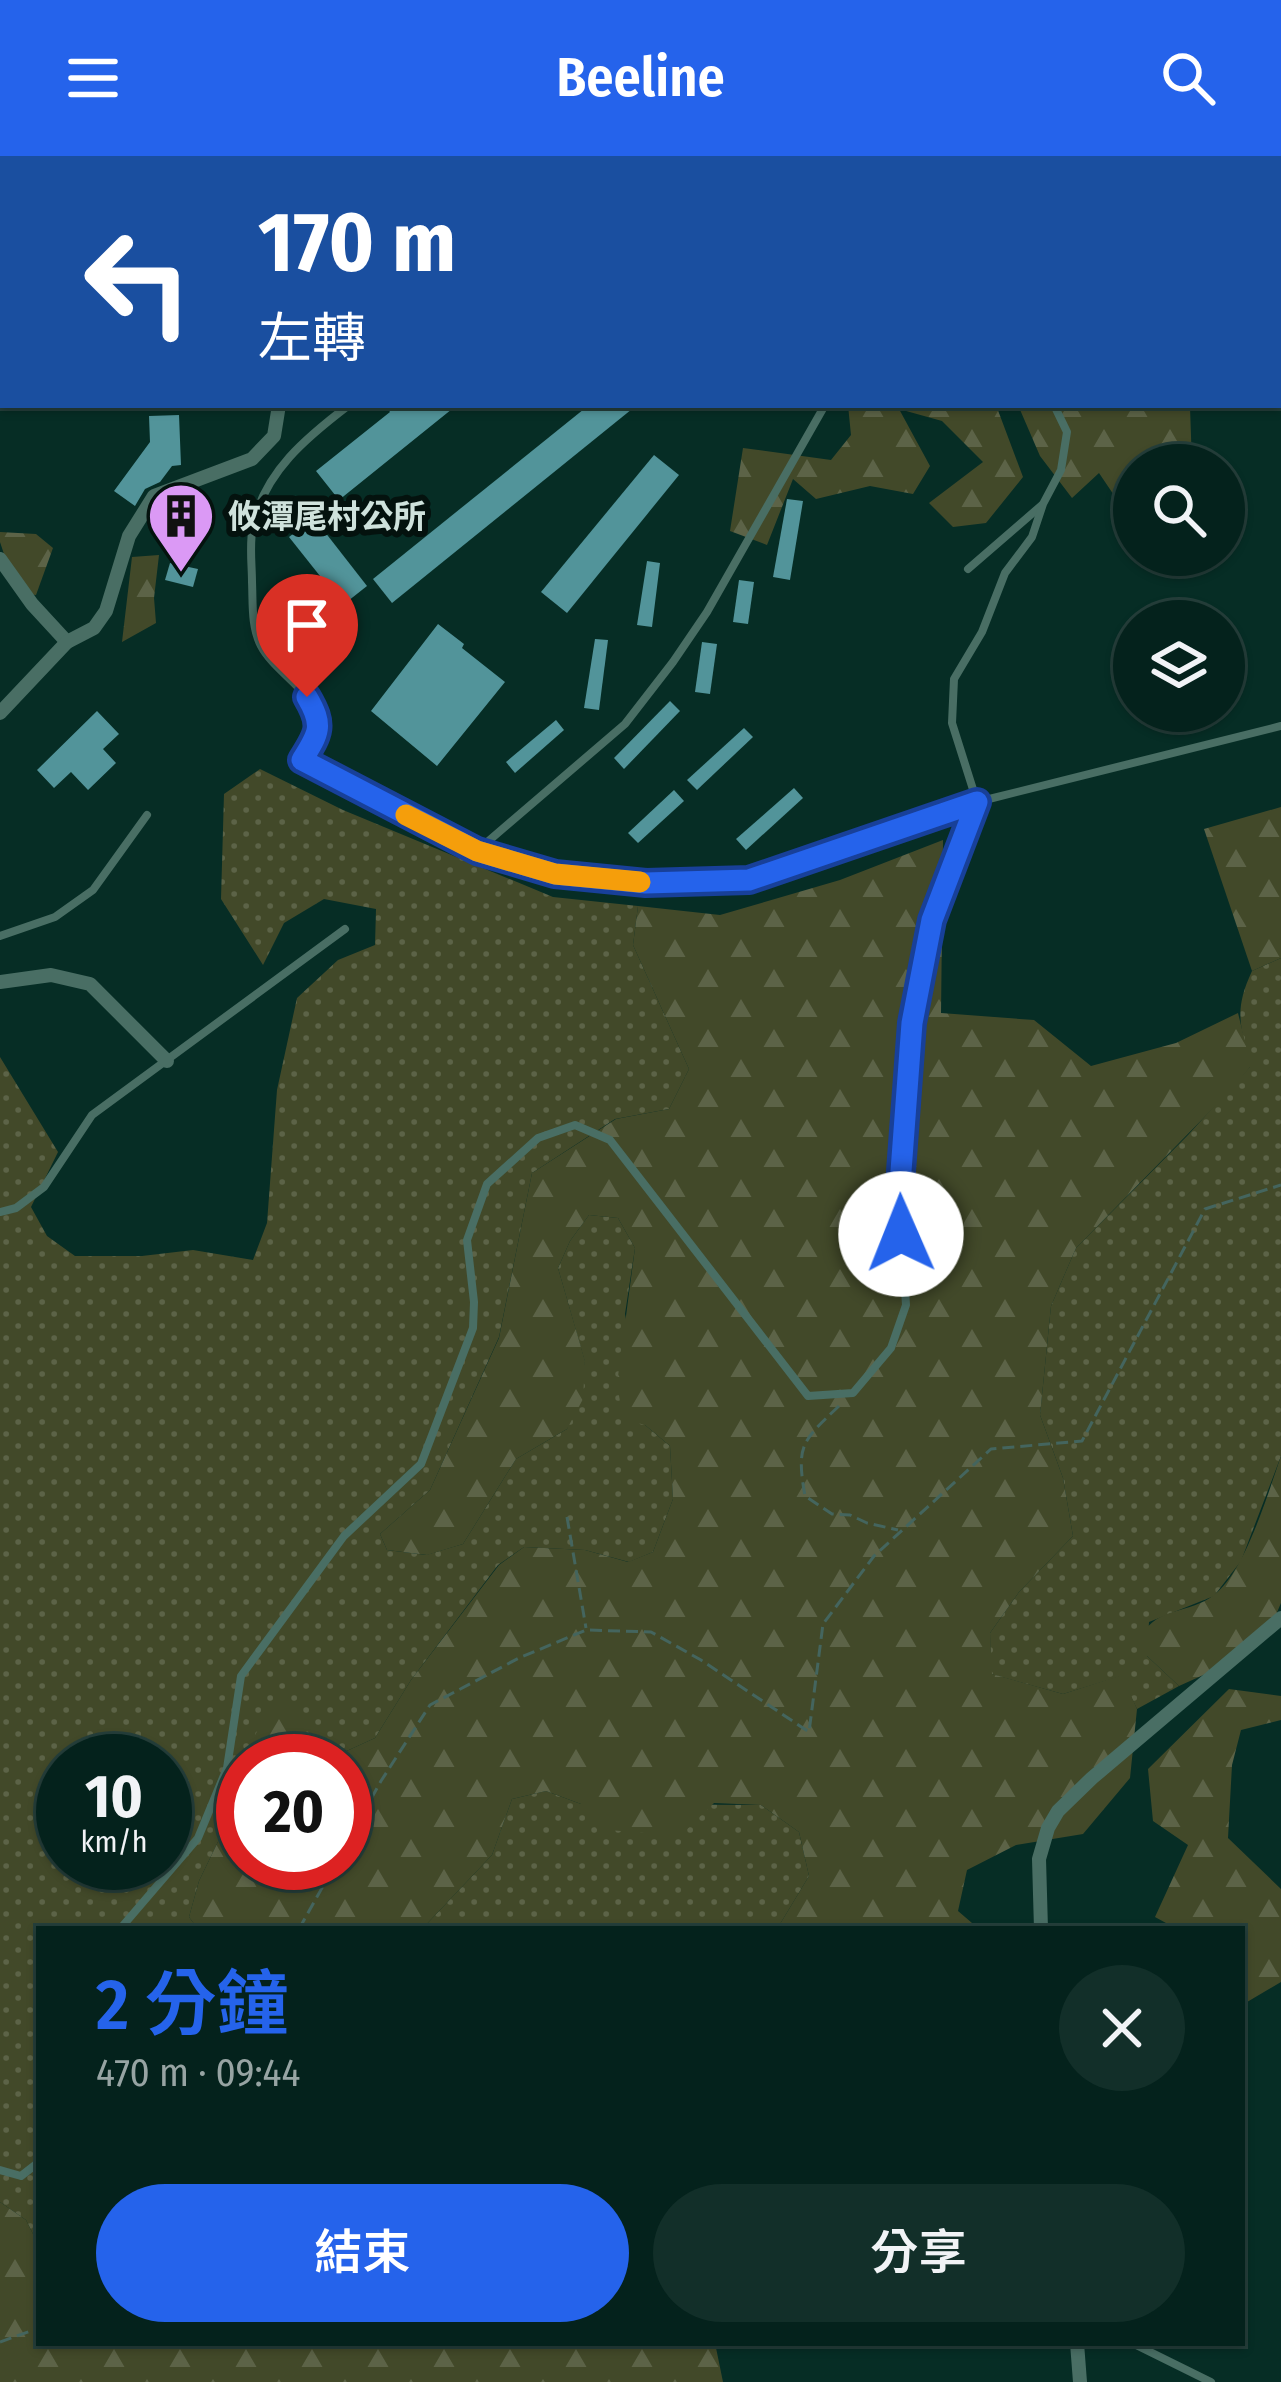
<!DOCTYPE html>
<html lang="zh-TW">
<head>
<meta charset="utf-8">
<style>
  body { margin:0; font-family:"Fira Sans Condensed","Noto Sans TC",sans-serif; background:#122f29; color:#f1f3f6; height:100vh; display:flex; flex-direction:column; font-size:45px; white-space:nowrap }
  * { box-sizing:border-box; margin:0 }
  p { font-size:39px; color:#97a4a3 }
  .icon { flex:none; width:66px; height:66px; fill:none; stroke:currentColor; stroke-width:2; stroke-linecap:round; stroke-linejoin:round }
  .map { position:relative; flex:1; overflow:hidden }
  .side { position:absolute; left:36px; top:1770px; width:1209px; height:420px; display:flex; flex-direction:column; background:#04221c; border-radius:0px; box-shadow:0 3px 9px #0004,0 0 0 3px #253f3b }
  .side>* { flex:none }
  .guide { position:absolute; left:0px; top:0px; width:1281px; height:252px; box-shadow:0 3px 9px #0004,0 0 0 3px #253f3b; background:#1a4fa0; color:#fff; overflow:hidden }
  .buttons { position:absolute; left:1113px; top:288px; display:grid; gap:24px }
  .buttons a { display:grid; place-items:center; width:132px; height:132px; border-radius:50%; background:#04221c; box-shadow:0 3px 9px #0004,0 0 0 3px #253f3b; font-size:60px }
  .speed { position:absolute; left:36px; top:1578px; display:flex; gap:24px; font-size:60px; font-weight:700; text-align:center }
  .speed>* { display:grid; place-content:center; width:156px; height:156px; border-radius:50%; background:#04221c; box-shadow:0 3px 9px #0004,0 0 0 3px #253f3b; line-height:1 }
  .speed small { font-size:30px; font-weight:400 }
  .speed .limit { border:18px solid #d22; background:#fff; color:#111 }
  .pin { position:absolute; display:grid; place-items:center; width:102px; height:102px; color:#fff; margin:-123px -51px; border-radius:50% 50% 50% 0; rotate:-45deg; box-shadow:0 0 12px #0007 }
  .pin .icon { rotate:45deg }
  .me { position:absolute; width:132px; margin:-66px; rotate:359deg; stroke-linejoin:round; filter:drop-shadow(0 0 9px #0008) }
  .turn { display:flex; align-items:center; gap:42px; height:252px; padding:0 60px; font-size:54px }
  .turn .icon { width:156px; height:156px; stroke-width:2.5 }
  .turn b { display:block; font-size:84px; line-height:102px }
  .round { display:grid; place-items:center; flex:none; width:126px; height:126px; border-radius:63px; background:#122f29 }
  .overview { display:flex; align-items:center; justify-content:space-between; height:204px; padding:0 60px }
  h1 { font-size:72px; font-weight:600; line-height:90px; color:#2563eb }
  .button { display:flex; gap:24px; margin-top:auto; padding:24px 60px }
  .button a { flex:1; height:138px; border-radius:72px; background:#2563eb; color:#fff; font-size:48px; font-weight:600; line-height:138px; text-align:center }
  .button a+a { background:#122f29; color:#f1f3f6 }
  header { display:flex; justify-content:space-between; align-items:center; height:156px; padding:0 60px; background:#2563eb; color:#fff; font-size:54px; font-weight:600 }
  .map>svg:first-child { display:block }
  .grass { fill:url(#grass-dots); fill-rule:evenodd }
  .forest { fill:url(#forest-firs) }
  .building { fill:#52949a }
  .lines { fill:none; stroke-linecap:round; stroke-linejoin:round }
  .path { stroke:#44655e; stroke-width:3; stroke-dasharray:12 6; stroke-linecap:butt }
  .lane { stroke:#496e64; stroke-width:8 }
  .street { stroke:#496e64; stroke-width:14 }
  .route-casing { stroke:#184099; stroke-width:30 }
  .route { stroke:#2563eb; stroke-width:21 }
  .slow { stroke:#f59e0b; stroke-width:21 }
  .labels { text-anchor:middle; stroke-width:12; stroke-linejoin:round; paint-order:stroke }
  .poi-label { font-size:33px; font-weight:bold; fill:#cfe2dc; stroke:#04120e; text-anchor:start }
</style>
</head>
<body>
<header><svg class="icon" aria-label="menu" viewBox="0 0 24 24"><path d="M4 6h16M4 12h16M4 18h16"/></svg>Beeline<svg class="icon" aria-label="search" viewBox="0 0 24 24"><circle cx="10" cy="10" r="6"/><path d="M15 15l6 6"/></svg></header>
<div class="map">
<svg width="1281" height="2226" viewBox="0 0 1281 2226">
  <defs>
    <pattern id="grass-dots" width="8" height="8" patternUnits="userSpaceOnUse" patternTransform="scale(3)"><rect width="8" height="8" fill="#424929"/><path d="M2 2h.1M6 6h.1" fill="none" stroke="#5c6347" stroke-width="1.8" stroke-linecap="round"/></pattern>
    <pattern id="forest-firs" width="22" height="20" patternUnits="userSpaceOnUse" patternTransform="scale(3)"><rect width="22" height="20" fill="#424929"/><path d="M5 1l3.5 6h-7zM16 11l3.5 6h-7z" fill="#5c6347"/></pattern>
  </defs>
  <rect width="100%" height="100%" fill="#062d25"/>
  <g class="grass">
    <path d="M260 613 343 654 553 741 638 750 633 789 689 913 669 953 615 963 532 1017 499 1181 430 1334 380 1378 387 1394 426 1399 463 1388 516 1303 567 1273 585 1206 558 1112 570 1085 589 1059 618 1062 635 1092 625 1158 645 1269 670 1290 673 1343 653 1396 629 1406 585 1394 524 1391 498 1409 411 1524 375 1582 327 1604 304 1592 249 1591 248 1605H243V1634L199 1725 189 1761 198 1773H39V2090L26 2064 0 2046V901L58 996 31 1051 47 1080 75 1100H142L193 1094 253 1104 267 1067 277 934 297 842 338 804 375 789 376 753 324 743 284 767 263 809 221 743 224 638ZM63 1605H165V1707H63Z"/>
    <path d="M1281 802V1300L1241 1405 1214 1440 1149 1466 1147 1500 1179 1530 1137 1553 1121 1520 1063 1538 991 1518 990 1477 1019 1436 1073 1380 1063 1322 1040 1259 1051 1150 1076 1092 1188 979 1250 911C1241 869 1233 856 1252 815Z"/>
    <path d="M546 1635 581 1648 761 1649 799 1676 809 1720 777 1773H422L492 1699 512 1643Z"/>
  </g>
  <g class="forest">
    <path d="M848 249H996L1023 321 986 367 953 371 929 347 983 306 942 265 899 253 930 310 913 338 870 330 816 343 793 323 767 389 730 375 743 292 831 304 851 279Z"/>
    <path d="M1018 249H1120L1125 254 1190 251 1192 309H1134V353L1126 357 1099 317 1072 342 1040 300Z"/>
    <path d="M0 376 36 378 53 392 36 439 17 437 0 386Z"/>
    <path d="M159 399 154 442 156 467 122 486 132 401Z"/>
    <path d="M1281 651V802L1252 815 1204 673Z"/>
    <path d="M943 684 941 857 1034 864 1091 910 1176 887 1238 857 1251 910 1231 934 1076 1092 1051 1150 1040 1259 1063 1322 1073 1380 1019 1436 990 1477 992 1518 1063 1538 1122 1519 1137 1553 1130 1622 1083 1678 1016 1689 967 1714 958 1755 979 1773H777L809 1720 799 1676 761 1649 714 1647 680 1680 597 1673 581 1648 546 1635 512 1643 492 1699 422 1773H198L189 1761 199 1725 243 1634V1707H345V1605H248L249 1591 267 1556 291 1546 307 1572 305 1592 327 1604 375 1582 411 1524 499 1409 524 1391 585 1394 628 1406 653 1396 673 1343 670 1290 645 1269 623 1263 617 1228 635 1092 618 1062 589 1059 570 1085 558 1112 585 1205 583 1243 567 1273 516 1303 463 1388 427 1399 387 1394 380 1378 430 1334 499 1182 532 1017 616 963 669 953 689 913 633 789 638 750 720 759 840 724Z"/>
    <path d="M1281 1300V1447L1275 1461 1221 1511 1179 1530 1147 1500 1141 1480C1158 1450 1190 1458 1214 1439 1245 1416 1268 1337 1281 1300Z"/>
    <path d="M1229 1533 1281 1540V1564L1241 1574 1232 1609 1228 1682 1281 1733V1826L1242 1849V1773H1177L1155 1761 1188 1689 1153 1665 1148 1613Z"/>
    <path d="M0 2046 26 2064 39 2090V2187H715L723 2226H0Z"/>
  </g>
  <g class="building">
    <path d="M385 249H457L339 344 316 315 390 256Z"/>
    <path d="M589 249H637L392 447 373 423Z"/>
    <path d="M179 259 181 309 172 310 160 326 145 333 135 350 114 335 150 286 149 260Z"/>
    <path d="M654 299 679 319 567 457 541 436Z"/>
    <path d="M787 343 803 345 790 424 773 421Z"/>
    <path d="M314 362 367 430 343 449 289 381Z"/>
    <path d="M647 405 660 407 652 471 637 469Z"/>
    <path d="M170 407 198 413 193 431 165 424Z"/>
    <path d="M739 424 754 426 748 468 733 466Z"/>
    <path d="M438 468 464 488 462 492 505 526 437 610 371 555Z"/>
    <path d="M595 483 608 484 599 554 584 552Z"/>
    <path d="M702 486 717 488 710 538 695 536Z"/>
    <path d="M670 545 680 555 624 613 614 602Z"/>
    <path d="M97 555 119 578 103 593 116 607 88 634 71 616 54 632 37 614Z"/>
    <path d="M556 564 564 574 515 617 506 606Z"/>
    <path d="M744 572 753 581 697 634 687 624Z"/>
    <path d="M794 632 803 642 746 694 736 683Z"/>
    <path d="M674 634 684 645 638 687 628 677Z"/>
  </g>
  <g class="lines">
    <g class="path">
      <path d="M839 1250C802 1285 796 1289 805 1340L832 1358 850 1359 867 1367 898 1374"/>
      <path d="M567 1361 586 1472"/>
      <path d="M345 1690 381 1625 430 1549 519 1502 586 1474 651 1476 701 1504 809 1576 823 1468 874 1400 991 1293 1082 1285 1205 1053 1281 1029"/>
      <path d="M299 1773 336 1707"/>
      <path d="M0 2186 39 2172"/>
    </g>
    <g class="lane">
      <path d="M671 3 675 0"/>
      <path d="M349 249C307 281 264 316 253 370 249 388 252 408 252 426 253 448 251 470 261 490 274 515 313 536 318 562 321 579 310 591 302 604L477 695 555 718 646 727 749 724 977 646 1281 570"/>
      <path d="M968 413 1042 349"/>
      <path d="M478 694 625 568 673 506 707 456 825 249"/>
      <path d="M0 780 55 761 93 734 147 659"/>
      <path d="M0 1056 16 1052 44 1031 92 959 345 773"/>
      <path d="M120 1773 198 1682 227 1612 241 1520 344 1380 421 1308 473 1172 474 1146 467 1084 487 1028 538 982 575 969 610 984 808 1240 853 1237 891 1192 906 1149 899 1043 912 867 932 764 977 646 952 567 954 523 982 476 1005 417 1032 381 1043 348 1061 314 1067 276 1054 249"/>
      <path d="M0 2014 21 2020 39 2006"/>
      <path d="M1132 2187 1211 2226"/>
    </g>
    <g class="street">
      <path d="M337 0 338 3"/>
      <path d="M510 3 512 0"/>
      <path d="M0 403 32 448 67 486"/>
      <path d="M0 557 67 486 94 472 106 455 129 380 154 340 252 303 274 280 279 249"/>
      <path d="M0 826 51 819 90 828 167 905"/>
      <path d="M1041 1773 1039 1703 1048 1672 1058 1655 1092 1622 1281 1462"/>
      <path d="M1077 2187 1080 2226"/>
    </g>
  </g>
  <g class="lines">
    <g class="route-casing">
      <path id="route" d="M307 541C324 570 319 577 302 604L477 695 555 718 646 727 749 724 977 646 932 764 912 867 899 1042 901 1078"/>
    </g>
    <use href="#route" class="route"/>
    <path class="slow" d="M406 659 477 695 555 718 640 726"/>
  </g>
  <defs>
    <g id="building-pin" transform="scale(3.45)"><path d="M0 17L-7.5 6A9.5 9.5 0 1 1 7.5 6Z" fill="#db99f5" stroke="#04120e"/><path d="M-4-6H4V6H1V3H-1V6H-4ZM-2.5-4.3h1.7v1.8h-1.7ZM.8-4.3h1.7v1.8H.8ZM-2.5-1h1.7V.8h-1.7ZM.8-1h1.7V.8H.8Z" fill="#111"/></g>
  </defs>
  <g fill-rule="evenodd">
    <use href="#building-pin" x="181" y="360"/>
  </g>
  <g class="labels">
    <g class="poi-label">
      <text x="228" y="372">攸潭尾村公所</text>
    </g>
  </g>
</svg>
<div class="buttons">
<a><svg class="icon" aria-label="search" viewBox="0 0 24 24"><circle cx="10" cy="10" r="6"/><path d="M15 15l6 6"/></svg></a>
<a><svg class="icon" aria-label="layers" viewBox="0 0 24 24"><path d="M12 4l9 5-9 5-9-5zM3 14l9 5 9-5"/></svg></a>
</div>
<div class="speed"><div>10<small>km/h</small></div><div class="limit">20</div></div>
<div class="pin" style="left:307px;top:541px;background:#d93025"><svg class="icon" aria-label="arrive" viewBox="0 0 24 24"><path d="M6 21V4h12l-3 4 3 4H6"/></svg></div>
<svg class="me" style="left:901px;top:1078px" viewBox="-20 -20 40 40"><circle r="19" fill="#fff"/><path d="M0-13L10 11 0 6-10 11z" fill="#2563eb"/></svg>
<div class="guide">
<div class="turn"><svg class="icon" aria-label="left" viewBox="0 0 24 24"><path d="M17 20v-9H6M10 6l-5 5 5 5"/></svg><div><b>170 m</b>左轉</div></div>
</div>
<section class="side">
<div class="overview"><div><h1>2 分鐘</h1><p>470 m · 09:44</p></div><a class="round"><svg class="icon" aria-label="close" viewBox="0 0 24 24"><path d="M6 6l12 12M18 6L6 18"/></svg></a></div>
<div class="button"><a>結束</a><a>分享</a></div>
</section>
</div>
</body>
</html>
